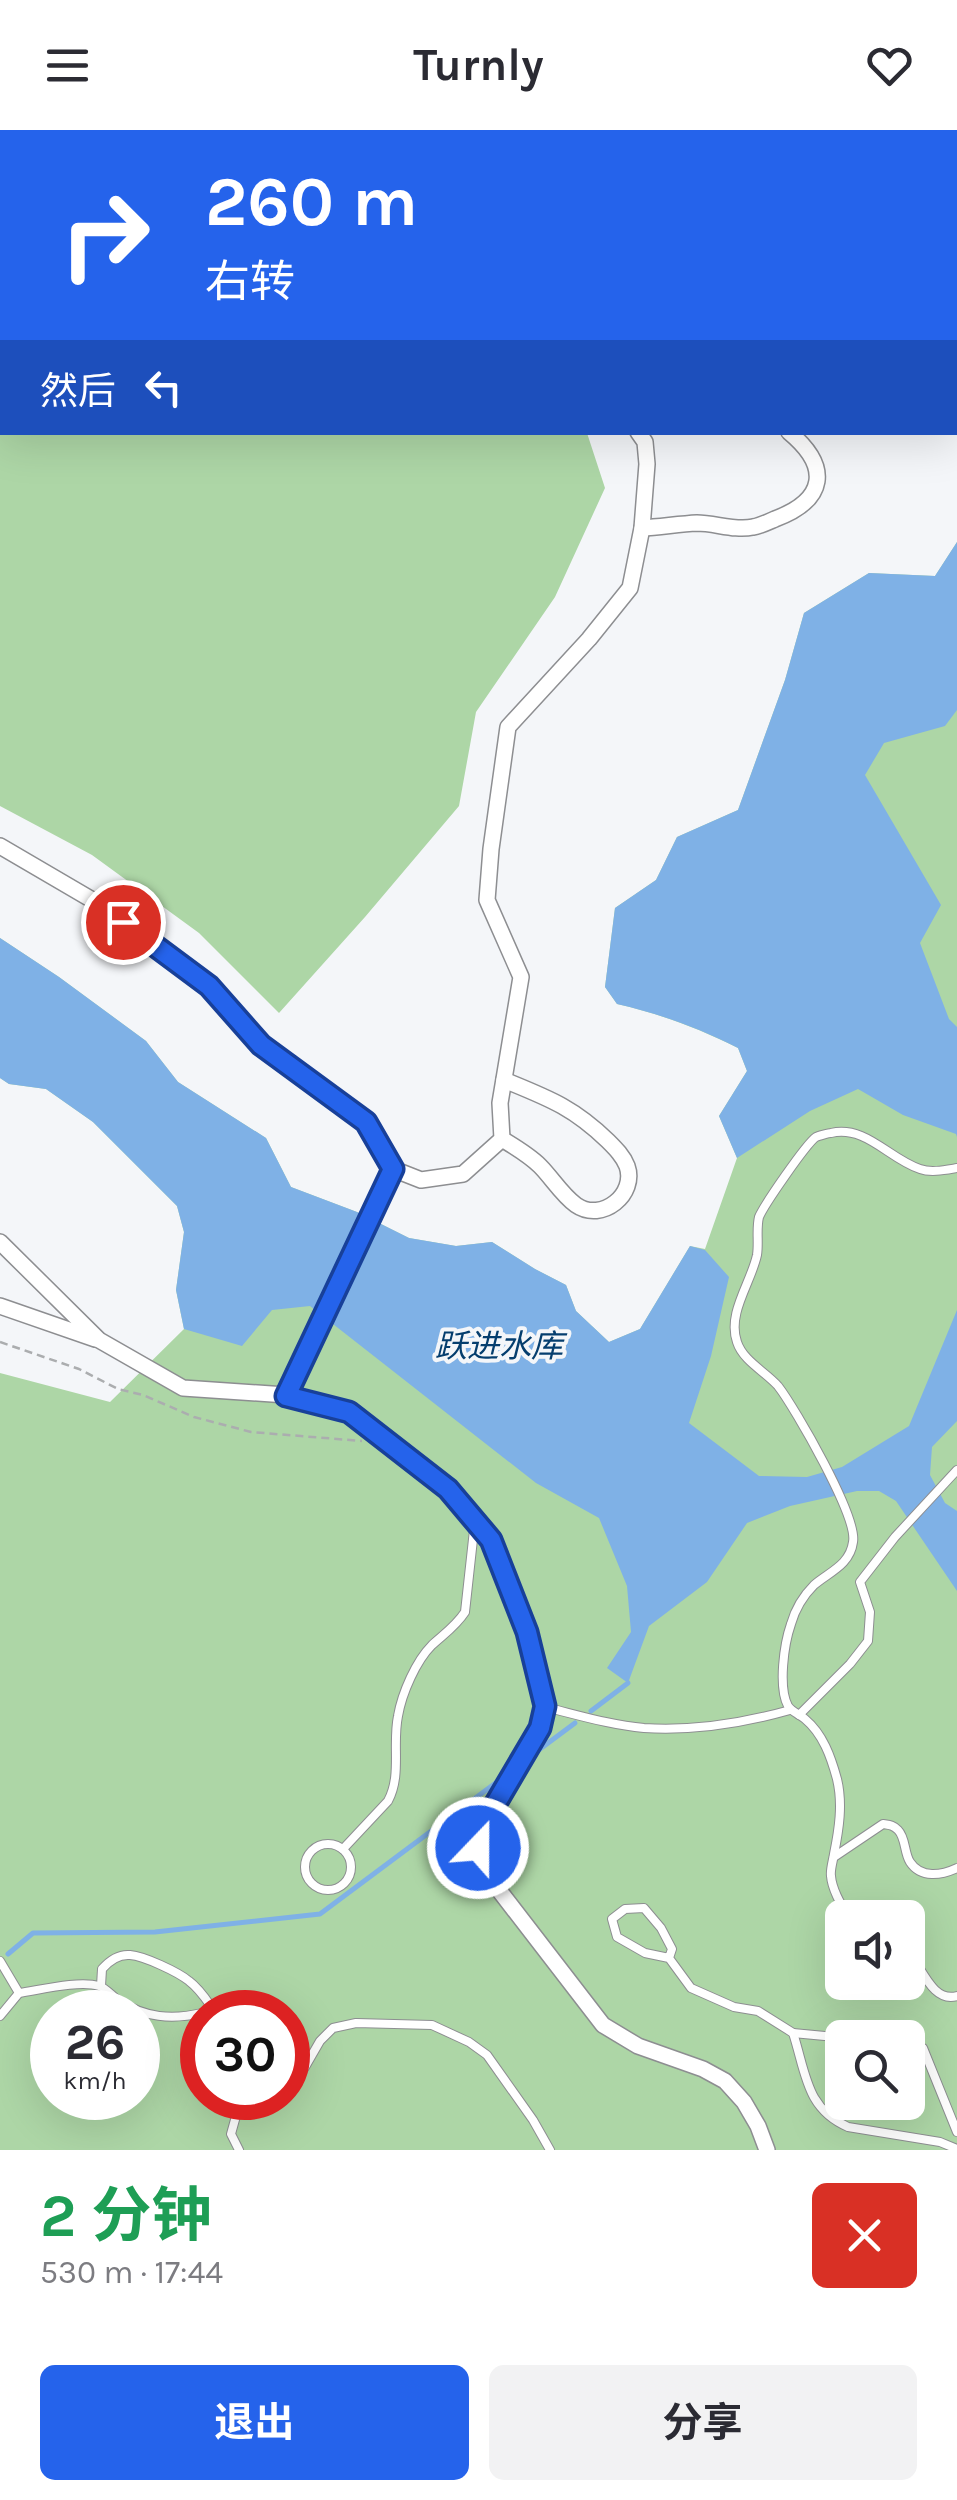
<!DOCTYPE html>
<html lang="zh">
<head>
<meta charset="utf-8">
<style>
  body { margin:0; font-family:Karla,"Noto Sans SC",sans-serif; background:#f2f2f3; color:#2b2b33; height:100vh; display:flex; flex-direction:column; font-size:38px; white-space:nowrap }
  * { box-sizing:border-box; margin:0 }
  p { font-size:32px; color:#7c7c81 }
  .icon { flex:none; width:55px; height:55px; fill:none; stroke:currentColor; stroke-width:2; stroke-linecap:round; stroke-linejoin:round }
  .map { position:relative; height:2020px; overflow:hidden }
  .sheet { display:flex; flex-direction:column; background:#fff; flex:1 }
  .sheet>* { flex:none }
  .banner { position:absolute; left:0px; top:0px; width:958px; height:305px; box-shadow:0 10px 40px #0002; background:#2563eb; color:#fff; overflow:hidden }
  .tools { position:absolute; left:825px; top:1770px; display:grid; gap:20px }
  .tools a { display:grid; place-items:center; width:100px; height:100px; border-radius:15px; background:#fff; box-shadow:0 10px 40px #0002; font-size:50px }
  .speed { position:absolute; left:30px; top:1860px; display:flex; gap:20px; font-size:50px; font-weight:700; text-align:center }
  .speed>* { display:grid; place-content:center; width:130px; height:130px; border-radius:50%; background:#fff; box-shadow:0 10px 40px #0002; line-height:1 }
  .speed small { font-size:25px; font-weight:400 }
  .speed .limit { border:15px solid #d22; background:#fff; color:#111 }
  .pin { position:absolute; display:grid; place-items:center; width:85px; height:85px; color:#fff; margin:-42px; border:5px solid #fff; border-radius:50%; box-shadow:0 2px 10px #0007 }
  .me { position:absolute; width:110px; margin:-55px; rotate:22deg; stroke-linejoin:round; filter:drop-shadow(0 0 8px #0008) }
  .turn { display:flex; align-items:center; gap:35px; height:210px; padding:0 40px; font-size:45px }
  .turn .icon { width:130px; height:130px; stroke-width:2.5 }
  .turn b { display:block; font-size:70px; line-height:85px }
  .then { display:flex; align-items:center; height:95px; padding:0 40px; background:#0003; gap:20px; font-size:38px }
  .round { display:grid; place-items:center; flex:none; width:105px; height:105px; border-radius:15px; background:#f2f2f3 }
  .headline { display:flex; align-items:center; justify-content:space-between; height:170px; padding:0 40px }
  h1 { font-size:60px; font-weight:700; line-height:75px; color:#1e9e55 }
  .cta { display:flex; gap:20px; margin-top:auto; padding:20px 40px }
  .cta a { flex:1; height:115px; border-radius:15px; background:#2563eb; color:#fff; font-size:40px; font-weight:700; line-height:115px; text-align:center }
  .cta a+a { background:#f2f2f3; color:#2b2b33 }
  header { display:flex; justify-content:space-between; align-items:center; height:130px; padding:0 40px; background:#fff; font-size:45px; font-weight:700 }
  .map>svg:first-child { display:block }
  .green { fill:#add6a6; fill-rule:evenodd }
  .water { fill:#7fb1e6 }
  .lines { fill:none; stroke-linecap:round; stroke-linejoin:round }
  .stream { stroke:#7fb1e6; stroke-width:5 }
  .service-casing { stroke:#8d8e91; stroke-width:10 }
  .minor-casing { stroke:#8d8e91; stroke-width:18 }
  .path { stroke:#abadaf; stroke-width:2.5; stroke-dasharray:8 5; stroke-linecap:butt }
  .service { stroke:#fff; stroke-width:8 }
  .minor { stroke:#fff; stroke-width:15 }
  .route-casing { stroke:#184099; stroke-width:25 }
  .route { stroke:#2563eb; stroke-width:18 }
  .labels { text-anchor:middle; stroke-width:8; stroke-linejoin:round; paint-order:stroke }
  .water-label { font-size:32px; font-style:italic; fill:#053e6e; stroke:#f4f6f9 }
</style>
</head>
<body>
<header><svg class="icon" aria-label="menu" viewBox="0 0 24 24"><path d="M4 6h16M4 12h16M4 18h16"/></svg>Turnly<svg class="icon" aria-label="heart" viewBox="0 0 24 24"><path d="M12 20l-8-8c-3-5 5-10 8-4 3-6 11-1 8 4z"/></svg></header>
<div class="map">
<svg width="957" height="2020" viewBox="0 0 957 2020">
  <rect width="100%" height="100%" fill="#f4f6f9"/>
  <g class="green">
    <path d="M0 0H713L701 2H2V302L587 303 605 358 555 467 476 582 459 676 365 787 279 883 199 803 92 725 0 676Z"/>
    <path d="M957 412V2020H0V1243L110 1272 184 1199 176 1160 184 1102 177 1076 93 992 46 959 9 954 0 948V808L59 847 146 911 178 952 266 1008 291 1057 357 1082 409 1108 456 1116 492 1112 535 1139 566 1155 576 1181 609 1212 640 1199 690 1116 705 1119 737 1028 719 986 747 941 738 918C698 898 660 884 617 874L605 857 615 778 656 750 677 707 738 680 785 550 804 483 869 443 935 446ZM842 1788H908V1852H842ZM52 1882H138V1968H52ZM202 1882H288V1968H202ZM842 1908H908V1972H842Z"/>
  </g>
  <g class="water">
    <path d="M957 412V580L945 596 884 613 865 645 941 775 920 813 949 889 957 897V1007L956 1004 903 985 858 959 810 981 737 1028 719 986 747 941 738 918C699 898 660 884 617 874L605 857 615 778 656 750 677 707 738 680 785 550 804 483 869 443 935 446Z"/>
    <path d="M0 808 59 847 146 911 178 952 266 1008 291 1057 357 1082 409 1108 456 1116 492 1112 535 1139 566 1155 576 1181 609 1212 640 1199 690 1116 705 1120 729 1147 711 1226 689 1293 759 1346 807 1347 842 1337 909 1296 957 1180V1291L932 1317 930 1345 945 1373 957 1381V1461L896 1371 879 1361H857L790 1376 747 1393 707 1452 649 1496 628 1553 607 1538 631 1502 627 1456 599 1388 536 1353 310 1176 272 1180 242 1216 184 1199 176 1160 184 1102 177 1076 93 992 46 959 9 954 0 948Z"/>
  </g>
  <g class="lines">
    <g class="stream">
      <path d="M591 1581 628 1553"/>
      <path d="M532 1625 575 1593"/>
      <path d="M8 1824 33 1803 155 1802 320 1784 509 1643"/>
    </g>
    <g class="service-casing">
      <g id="service">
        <path d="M545 1577C578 1585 610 1595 644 1598 692 1601 744 1593 790 1580"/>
        <path d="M799 1585 850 1534 868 1511 870 1482 860 1452 895 1407 957 1340"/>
        <circle cx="328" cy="1737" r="23"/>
        <path d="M343 1719 388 1671C402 1645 392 1615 398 1586 402 1563 416 1531 432 1515 444 1504 456 1496 465 1482L475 1391"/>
        <path d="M834 1727 883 1694C890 1695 893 1695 898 1700 906 1708 904 1723 910 1732 921 1749 942 1745 957 1738"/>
        <path d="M849 1788C842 1776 832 1760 831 1746 830 1740 833 1731 834 1724 839 1699 843 1674 837 1649 831 1627 823 1604 805 1589 799 1584 792 1582 788 1576 778 1557 784 1514 791 1494 795 1480 803 1466 814 1455 829 1442 850 1435 853 1412 858 1387 795 1278 778 1256 766 1242 743 1231 737 1212 727 1183 751 1153 757 1125 759 1113 756 1099 759 1087 764 1075 806 1014 816 1007 818 1006 829 1003 831 1003 866 995 889 1029 920 1039 931 1043 945 1040 957 1038"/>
        <path d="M908 1821C922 1837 932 1873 957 1866"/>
        <path d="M669 1828 672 1819 661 1798 644 1778 625 1779 612 1789 617 1807 645 1823 669 1828 691 1858 734 1877 758 1881 793 1903C806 1943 806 1979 848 1997L940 2012 957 2019"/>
        <path d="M0 1831 19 1863"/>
        <path d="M101 1856 102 1839C109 1831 118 1824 130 1825 144 1826 178 1842 189 1851 201 1860 207 1871 215 1882"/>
        <path d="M0 1886 19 1863C40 1860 79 1850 99 1856 106 1858 112 1866 118 1870 145 1888 172 1890 202 1883"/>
        <path d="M793 1903 846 1908"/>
        <path d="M908 1913 923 1918 957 2002"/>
        <path d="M288 1948 301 1944 320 1911 333 1898 356 1893 432 1895 469 1912 487 1925 533 1990 550 2020"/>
        <path d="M239 2020 231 2004 241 1968"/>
      </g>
    </g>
    <g class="minor-casing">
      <g id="minor">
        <path d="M955 45H957"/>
        <path d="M955 127 957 128"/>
        <path d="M642 398C660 397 679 394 697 393 715 393 735 401 753 397 760 396 768 392 775 389 826 370 831 337 789 302"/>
        <path d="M0 716 94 771 209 856 261 915 367 992 393 1039 421 1050 463 1044 502 1009 500 973 521 847 487 770 491 719 508 597 589 509 630 458 642 398 647 334 645 312 638 302"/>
        <path d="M502 1009C515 1017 529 1025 540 1036 552 1048 562 1065 576 1075 602 1093 637 1064 627 1036 623 1026 616 1019 608 1011 573 977 548 968 504 950"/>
        <path d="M0 1112 99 1210 183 1258 286 1265 349 1282 448 1359 491 1410 527 1502 545 1577 540 1598 480 1703 479 1729 485 1742 603 1895 638 1916 703 1939 725 1951 744 1972 758 1996 767 2020"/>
        <path d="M0 1176 95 1209"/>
        <path d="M286 1265 393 1039"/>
      </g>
    </g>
    <path class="path" d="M0 1212 79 1239 118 1259 143 1265 194 1287 251 1302 362 1311"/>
    <use href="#service" class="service"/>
    <use href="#minor" class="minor"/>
  </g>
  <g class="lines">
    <g class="route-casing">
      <path id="route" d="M123 792 209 856 261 915 366 992 393 1039 286 1266 349 1282 448 1359 491 1410 527 1502 545 1576 540 1598 486 1690 480 1704 478 1718"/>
    </g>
    <use href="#route" class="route"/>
  </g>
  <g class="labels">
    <g class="water-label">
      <text x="499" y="1227">跃进水库</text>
    </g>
  </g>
</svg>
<div class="tools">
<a><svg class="icon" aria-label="sound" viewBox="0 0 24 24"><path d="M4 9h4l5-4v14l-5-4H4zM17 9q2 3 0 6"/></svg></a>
<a><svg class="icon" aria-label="search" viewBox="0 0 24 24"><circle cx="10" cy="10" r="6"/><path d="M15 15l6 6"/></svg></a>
</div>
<div class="speed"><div>26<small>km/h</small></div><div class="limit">30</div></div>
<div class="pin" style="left:123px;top:792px;background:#d93025"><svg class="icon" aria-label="arrive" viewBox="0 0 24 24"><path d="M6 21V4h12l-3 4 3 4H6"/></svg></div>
<svg class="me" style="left:478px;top:1718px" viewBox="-20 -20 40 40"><circle r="17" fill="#2563eb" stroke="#fff" stroke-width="3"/><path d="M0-11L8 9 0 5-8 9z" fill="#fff"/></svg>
<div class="banner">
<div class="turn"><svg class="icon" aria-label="right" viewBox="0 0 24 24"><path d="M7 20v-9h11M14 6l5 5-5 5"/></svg><div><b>260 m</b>右转</div></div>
<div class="then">然后<svg class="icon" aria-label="left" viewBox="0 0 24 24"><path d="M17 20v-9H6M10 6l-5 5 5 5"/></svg></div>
</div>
</div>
<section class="sheet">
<div class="headline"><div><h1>2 分钟</h1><p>530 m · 17:44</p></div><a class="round" style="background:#d93025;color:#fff"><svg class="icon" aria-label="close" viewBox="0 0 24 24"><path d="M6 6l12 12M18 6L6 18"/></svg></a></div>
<div class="cta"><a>退出</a><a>分享</a></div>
</section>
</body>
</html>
